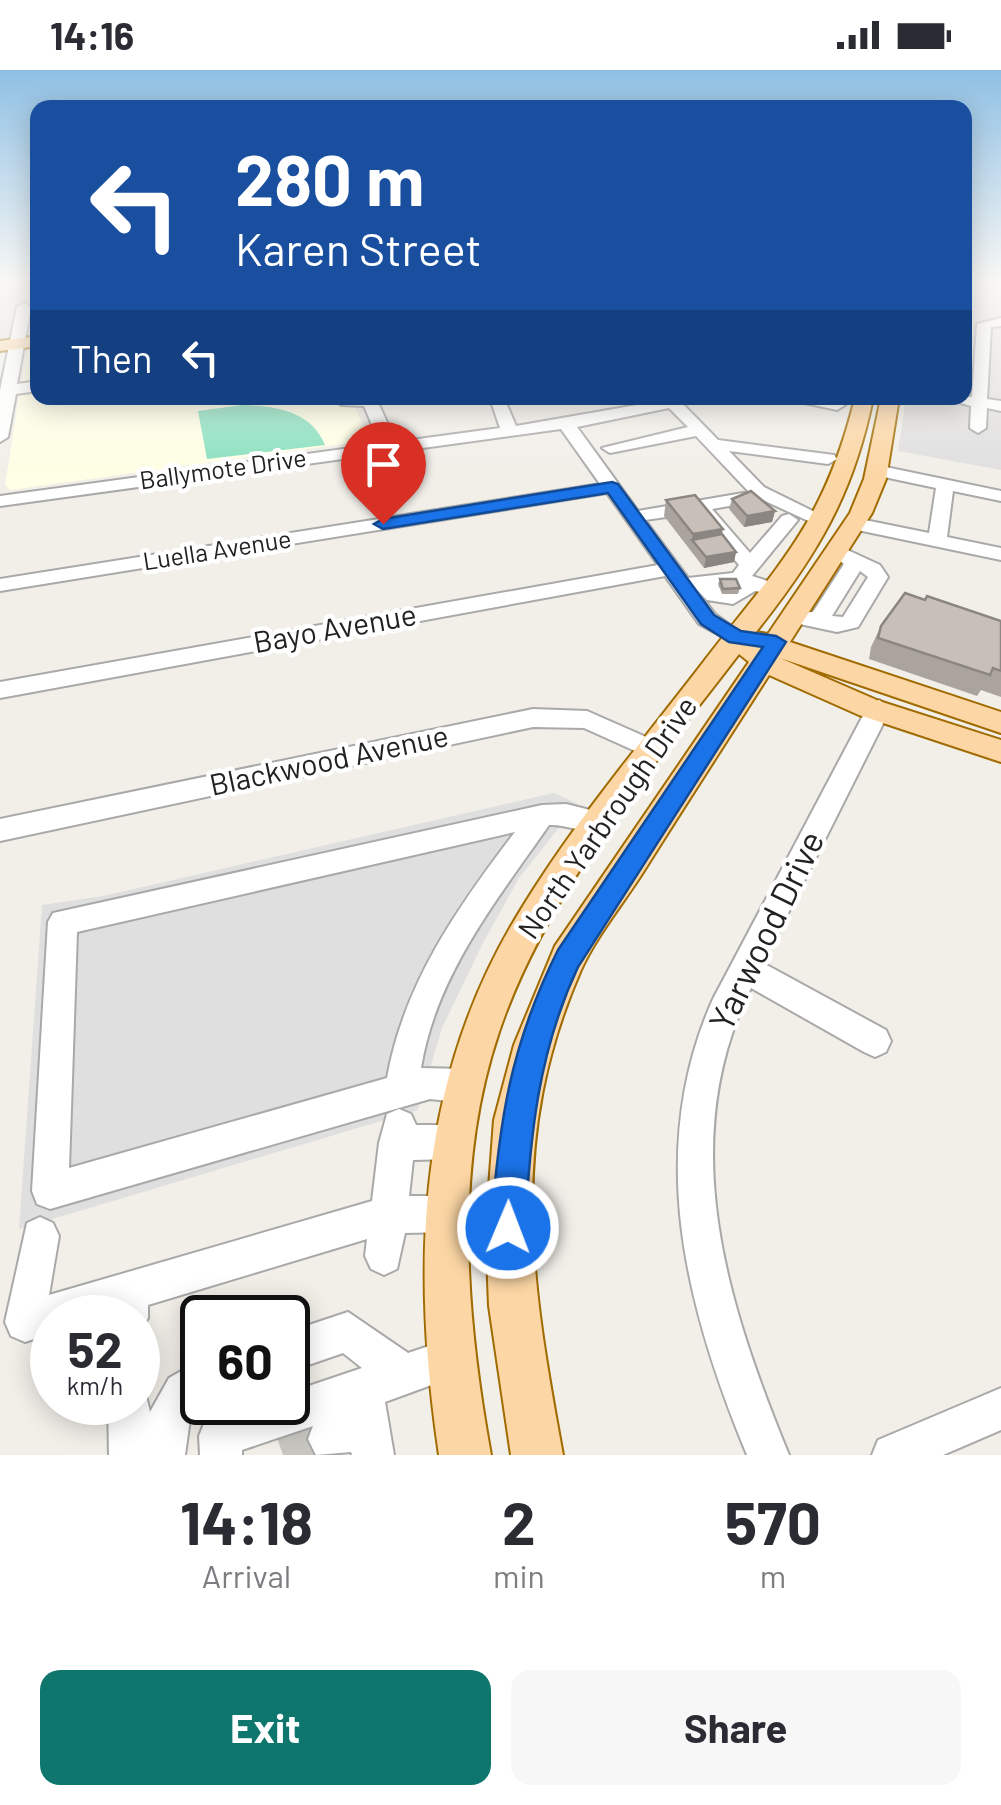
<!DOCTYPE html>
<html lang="en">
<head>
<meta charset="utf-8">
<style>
  body { margin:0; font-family:Barlow,sans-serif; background:#f7f7f7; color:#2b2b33; height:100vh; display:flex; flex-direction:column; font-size:38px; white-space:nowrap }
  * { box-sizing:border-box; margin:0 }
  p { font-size:32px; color:#7c7c81 }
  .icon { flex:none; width:55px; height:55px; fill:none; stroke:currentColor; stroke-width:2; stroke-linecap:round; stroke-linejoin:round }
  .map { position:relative; height:1385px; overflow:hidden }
  .details { display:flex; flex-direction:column; background:#fff; flex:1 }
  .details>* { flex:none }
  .guide { position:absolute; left:30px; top:30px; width:942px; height:305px; border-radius:20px; box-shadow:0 5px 25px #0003; background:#1a4fa0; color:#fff; overflow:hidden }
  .speed { position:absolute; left:30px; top:1225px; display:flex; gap:20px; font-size:50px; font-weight:700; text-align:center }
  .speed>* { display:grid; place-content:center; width:130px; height:130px; border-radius:50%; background:#fff; box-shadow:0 5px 25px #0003; line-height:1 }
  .speed small { font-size:25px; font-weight:400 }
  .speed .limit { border:5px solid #111; border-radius:15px; background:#fff; color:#111 }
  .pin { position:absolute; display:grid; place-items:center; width:85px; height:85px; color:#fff; margin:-102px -42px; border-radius:50% 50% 50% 0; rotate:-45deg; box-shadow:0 0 10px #0007 }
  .pin .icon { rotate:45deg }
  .me { position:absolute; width:110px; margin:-55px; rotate:1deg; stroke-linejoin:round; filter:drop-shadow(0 0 8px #0008) }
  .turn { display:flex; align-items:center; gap:35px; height:210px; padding:0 40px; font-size:45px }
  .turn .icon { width:130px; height:130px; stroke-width:2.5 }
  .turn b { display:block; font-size:70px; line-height:85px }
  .then { display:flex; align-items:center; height:95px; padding:0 40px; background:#0003; gap:20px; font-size:38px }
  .eta { display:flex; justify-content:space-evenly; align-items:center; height:170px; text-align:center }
  .eta b { font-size:60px; font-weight:700; line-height:70px }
  .button { display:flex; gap:20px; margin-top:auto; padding:20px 40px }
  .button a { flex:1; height:115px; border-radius:20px; background:#0f766e; color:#fff; font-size:40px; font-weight:700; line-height:115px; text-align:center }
  .button a+a { background:#f7f7f7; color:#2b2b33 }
  .status { display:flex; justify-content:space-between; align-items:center; height:70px; padding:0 50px; background:#fff; direction:ltr }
  .status svg { height:28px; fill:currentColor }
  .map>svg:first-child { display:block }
  .residential { fill:#e0dfdf }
  .education { fill:#ffffe5 }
  .pitch { fill:#88e0be }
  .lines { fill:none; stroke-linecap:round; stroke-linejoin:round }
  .minor-tunnel { stroke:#c8c6c1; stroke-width:38; stroke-dasharray:38 19; stroke-linecap:butt }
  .minor-casing { stroke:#a9a9a9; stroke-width:4 }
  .major-casing { stroke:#a06b00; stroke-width:4 }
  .minor { fill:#fff; fill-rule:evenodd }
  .major { fill:#fcd6a4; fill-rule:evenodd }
  .wall { fill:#aba49e }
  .shaded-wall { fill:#8b8681 }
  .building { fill:#c7bfb8; stroke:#8b8681; stroke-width:2.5 }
  .route { fill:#1a73e8; stroke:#114b97; stroke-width:2.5 }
  .labels { text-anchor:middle; stroke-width:9; stroke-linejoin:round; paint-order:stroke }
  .far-street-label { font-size:25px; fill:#222; stroke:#fff }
  .street-label { font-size:30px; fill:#222; stroke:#fff }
  .near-street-label { font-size:35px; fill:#222; stroke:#fff }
</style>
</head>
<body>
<div class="status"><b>14:16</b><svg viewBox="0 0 49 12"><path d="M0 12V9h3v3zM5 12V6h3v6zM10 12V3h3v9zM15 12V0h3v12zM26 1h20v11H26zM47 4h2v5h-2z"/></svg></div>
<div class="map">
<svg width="1001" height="1385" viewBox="0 0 1001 1385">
  <rect width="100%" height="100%" fill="#f2efe9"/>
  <g class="residential">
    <path d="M0 212H37V264L0 269Z"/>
    <path d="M965 212H1001V400L898 381 906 328H965Z"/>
    <path d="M554 723 578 734 519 808 482 875 442 958 418 1040 19 1159 42 835 103 826Z"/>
  </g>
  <path class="education" d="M33 278H37L38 328H352L366 365 351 373 10 420 5 415 26 283Z"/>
  <path class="pitch" d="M243 335C276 336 311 341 325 375L207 389 198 341Z"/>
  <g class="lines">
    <path class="minor-tunnel" d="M283 1385 329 1369"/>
    <g class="minor-casing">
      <g id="minor">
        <path d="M24 233 31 237 17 314 38 311V321L16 324 8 367 0 372V320L17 237Z"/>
        <path d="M1001 248V256L991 257 987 329 1001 331V341L987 338 986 358 978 363 970 358 971 336 944 328 972 327 977 254Z"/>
        <path d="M336 328H376L396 372 500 358 490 328H504L516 356 677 328 718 370 834 385 837 389 828 394 729 381 764 417 831 450 822 456 815 454 763 430 712 439 750 483 782 446 789 444 798 450 752 506 783 516V526L755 521 733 534 707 530 696 519 715 544 747 567 736 574 699 554 665 506 0 628V612L658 495 607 423 0 521V509L600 414 561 359 0 436V426L380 374 364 336 341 335ZM669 338 688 357 602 378 610 383 696 366 749 422 638 441 577 357ZM695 443 739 495 733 503 688 508 645 450ZM737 514 729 521 718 517Z"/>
        <path d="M781 328H818L845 335 837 340Z"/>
        <path d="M876 395 1001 421V431L953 421 947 467 1001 478V490L848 458 846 454 855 448 929 463 936 418 870 404V396Z"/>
        <path d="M841 477 880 495 888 507 858 557 837 562 795 553V543L813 542 844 494 831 483ZM860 501 868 507 843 547 832 546Z"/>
        <path d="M879 630 891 638 763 893 886 960 891 971 886 982 875 987 864 982 751 918C674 1073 728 1236 789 1385H747C686 1238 645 1081 713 929L867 638Z"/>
        <path d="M533 639 587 641 662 674 665 680 653 689 584 658 533 657 0 771V749Z"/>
        <path d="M566 734 610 745 614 753 610 761C592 767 569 754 549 755 497 830 436 905 421 998L466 999 478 1004 483 1016 478 1028 466 1033 430 1029 50 1139 37 1134 32 1121 48 852 53 843 542 735ZM515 762C458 837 404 913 387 1008L69 1098 77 862Z"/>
        <path d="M399 1039 411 1044 416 1055H455L467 1060 472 1072 467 1084 455 1089 413 1090 409 1126H449L462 1131 467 1144 462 1157 449 1162 405 1163 397 1199 384 1205 371 1199 365 1186 367 1169 148 1235V1248L138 1264V1248H52V1263L25 1272 11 1266 5 1252 27 1153 40 1147 53 1153 59 1166 49 1225 372 1131 379 1073 387 1044Z"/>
        <path d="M348 1242 408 1283 450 1269 464 1275 470 1289 464 1303 385 1332 394 1385H352L351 1382 316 1385 308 1369 313 1356 242 1380V1385H200L199 1366 205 1351 258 1332H288V1323L362 1298 343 1283 288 1302V1262Z"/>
        <path d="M202 1289 203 1332 190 1349 185 1385H109L108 1332H138V1315L144 1317 150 1342 169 1308Z"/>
        <path d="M1001 1318V1360L943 1385H872L878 1370Z"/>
      </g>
    </g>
    <g class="major-casing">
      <g id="major">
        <path d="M38 266V276L0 281V271Z"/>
        <path d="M855 328H873C853 426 817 485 756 562L768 564 850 443 864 409 881 328H899L886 409 872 443 790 572 1001 642V663L780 588 879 631 1001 670V692L859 645 769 605C727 671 684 737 642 804 622 835 596 867 581 900 507 1069 531 1211 563 1385H511L489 1236 486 1158 494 1050 514 975 555 876 749 592 739 584C651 699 546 823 499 962 453 1098 466 1247 491 1385H439C412 1203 416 1020 511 856 564 765 633 683 698 599 775 498 823 458 855 328Z"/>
      </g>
    </g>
    <use href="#minor" class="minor"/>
    <use href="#major" class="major"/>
  </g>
  <g class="wall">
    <path d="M732 429 775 441 772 452 744 457 729 439Z"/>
    <path d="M666 430 722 464 736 482 734 492 704 498 664 446Z"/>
    <path d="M720 509 740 518 738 524H722L718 514Z"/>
    <path d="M925 530 1001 551V627L981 620 977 626 869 589 871 577 881 556Z"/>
  </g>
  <g class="shaded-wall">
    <path d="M775 441 772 452 744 457 747 446Z"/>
    <path d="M723 459 719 475 692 470 690 480 693 464Z"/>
    <path d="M736 482 734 492 704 498 706 487Z"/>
  </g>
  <g class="building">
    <path d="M751 421 775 441 747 446 732 429Z"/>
    <path d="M695 425 723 459 693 464 666 430Z"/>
    <path d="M722 464 736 482 706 487 692 470Z"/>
    <path d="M720 509H736L740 518 723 519Z"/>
    <path d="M905 523 925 530 927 526 1001 551V601L993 598 990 605 878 568 881 556Z"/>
  </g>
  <linearGradient id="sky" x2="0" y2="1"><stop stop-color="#8fc0e4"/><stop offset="0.52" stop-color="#f9f8f5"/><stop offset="1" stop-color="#f9f8f5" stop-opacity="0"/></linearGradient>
  <rect width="1001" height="406" fill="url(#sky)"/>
  <path class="route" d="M612 412 618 414 714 545 741 561 776 566 786 572 578 897C538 982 530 1067 525 1158L520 1170 508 1175 496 1170 491 1158C499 1052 510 976 558 880L763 577 729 572 701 554 608 423 383 459 374 454 383 449Z"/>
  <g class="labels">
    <g class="far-street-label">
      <text transform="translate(223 399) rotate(-8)" y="9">Ballymote Drive</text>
      <text transform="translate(217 480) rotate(-9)" y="9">Luella Avenue</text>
    </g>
    <g class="street-label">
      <text transform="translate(335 559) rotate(-10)" y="10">Bayo Avenue</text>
      <text transform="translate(329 691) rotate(-12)" y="10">Blackwood Avenue</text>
      <text transform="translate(608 748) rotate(-55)" y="10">North Yarbrough Drive</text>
    </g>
    <g class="near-street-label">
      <text transform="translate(767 861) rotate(-64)" y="12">Yarwood Drive</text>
    </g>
  </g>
</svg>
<div class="speed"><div>52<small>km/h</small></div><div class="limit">60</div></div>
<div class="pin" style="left:383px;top:454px;background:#d93025"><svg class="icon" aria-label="arrive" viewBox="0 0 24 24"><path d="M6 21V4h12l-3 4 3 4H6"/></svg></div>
<svg class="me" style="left:508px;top:1158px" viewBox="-20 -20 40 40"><circle r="17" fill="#1a73e8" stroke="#fff" stroke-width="3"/><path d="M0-11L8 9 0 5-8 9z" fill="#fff"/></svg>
<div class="guide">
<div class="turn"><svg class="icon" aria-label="left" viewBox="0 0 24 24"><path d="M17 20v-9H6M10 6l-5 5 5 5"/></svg><div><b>280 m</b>Karen Street</div></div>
<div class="then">Then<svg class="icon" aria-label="left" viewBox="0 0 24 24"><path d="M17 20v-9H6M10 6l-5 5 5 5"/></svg></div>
</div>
</div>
<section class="details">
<div class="eta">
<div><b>14:18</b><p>Arrival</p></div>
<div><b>2</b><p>min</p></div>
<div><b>570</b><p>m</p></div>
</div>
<div class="button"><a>Exit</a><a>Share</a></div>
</section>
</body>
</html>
